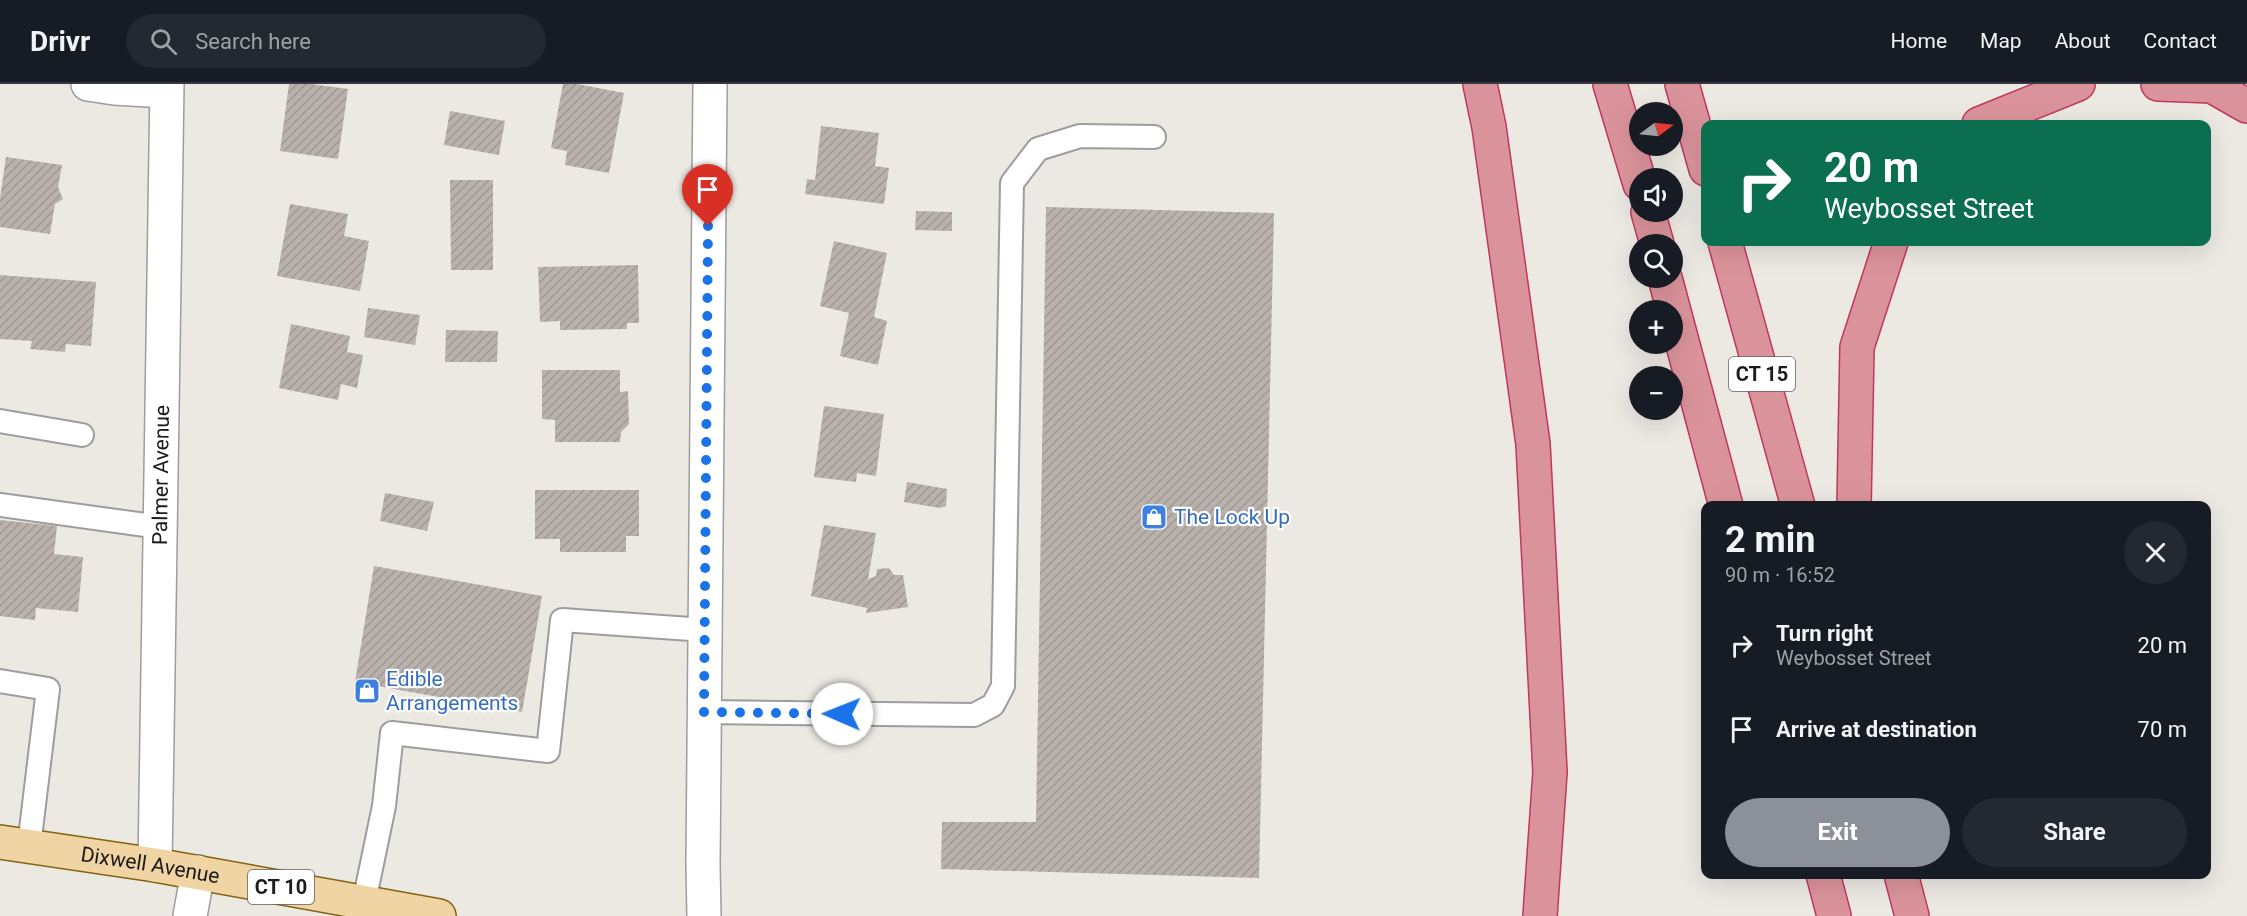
<!DOCTYPE html>
<html lang="en">
<head>
<meta charset="utf-8">
<style>
  body { margin:0; font-family:Roboto,sans-serif; background:#242831; color:#f1f3f6; height:100vh; display:flex; flex-direction:column; font-size:22px; white-space:nowrap }
  * { box-sizing:border-box; margin:0 }
  p { font-size:20px; color:#9ea1a6 }
  .icon { flex:none; width:33px; height:33px; fill:none; stroke:currentColor; stroke-width:2; stroke-linecap:round; stroke-linejoin:round }
  .map { position:relative; flex:1; overflow:hidden }
  .drawer { position:absolute; left:1701px; top:417px; width:510px; height:378px; display:flex; flex-direction:column; background:#171b24; border-radius:12px; box-shadow:0 6px 24px #0002 }
  .drawer>* { flex:none }
  .hud { position:absolute; left:1701px; top:36px; width:510px; height:126px; border-radius:12px; box-shadow:0 6px 24px #0002; background:#0b6e4f; color:#fff; overflow:hidden }
  .needle { width:39px; rotate:75deg }
  .tools { position:absolute; left:1629px; top:18px; display:grid; gap:12px }
  .tools a { display:grid; place-items:center; width:54px; height:54px; border-radius:50%; background:#171b24; box-shadow:0 6px 24px #0002; font-size:30px }
  .pin { position:absolute; display:grid; place-items:center; width:51px; height:51px; color:#fff; margin:-62px -26px; border-radius:50% 50% 50% 0; rotate:-45deg; box-shadow:0 0 6px #0007 }
  .pin .icon { rotate:45deg }
  .me { position:absolute; width:66px; margin:-33px; rotate:271deg; stroke-linejoin:round; filter:drop-shadow(0 0 4px #0008) }
  .turn { display:flex; align-items:center; gap:21px; height:126px; padding:0 24px; font-size:27px }
  .turn .icon { width:78px; height:78px; stroke-width:2.5 }
  .turn b { display:block; font-size:42px; line-height:51px }
  .round { display:grid; place-items:center; flex:none; width:63px; height:63px; border-radius:32px; background:#242831 }
  .head { display:flex; align-items:center; justify-content:space-between; height:102px; padding:0 24px }
  h1 { font-size:36px; font-weight:700; line-height:45px }
  .action { display:flex; gap:12px; margin-top:auto; padding:12px 24px }
  .action a { flex:1; height:69px; border-radius:36px; background:#8c9099; color:#fff; font-size:24px; font-weight:700; line-height:69px; text-align:center }
  .action a+a { background:#242831; color:#f1f3f6 }
  ul { padding:0; list-style:none }
  li { display:flex; align-items:center; gap:18px; height:84px; padding:0 24px }
  li div { flex:1 }
  li b { display:block; font-size:22px }
  li em { font-style:normal }
  header { display:flex; align-items:center; gap:36px; box-sizing:border-box; height:84px; padding:0 30px; background:#171b24; border-bottom:2px solid #363941 }
  header strong { font-size:28px }
  nav { display:flex; gap:33px; margin-inline-start:auto; font-size:21px }
  .search { width:420px; height:54px; background:#242831; display:flex; align-items:center; gap:15px; box-sizing:border-box; padding:0 21px; border-radius:33px; color:#9ea1a6; font-size:22px }
  .map>svg:first-child { display:block }
  .building { fill:url(#building-hatch) }
  .lines { fill:none; stroke-linecap:round; stroke-linejoin:round }
  .lane-casing { stroke:#9d9d9d; stroke-width:26 }
  .street-casing { stroke:#9d9d9d; stroke-width:36 }
  .primary-casing { stroke:#826411; stroke-width:36 }
  .highway-casing { stroke:#c1385e; stroke-width:36 }
  .lane { stroke:#fff; stroke-width:22 }
  .street { stroke:#fff; stroke-width:33 }
  .primary { stroke:#f0d4a4; stroke-width:33 }
  .highway { stroke:#db939b; stroke-width:33 }
  .route { stroke:#1a73e8; stroke-width:10; stroke-dasharray:0 18 }
  .labels { text-anchor:middle; stroke-width:4.5; stroke-linejoin:round; paint-order:stroke }
  .shield { fill:#fff; stroke:#606060; stroke-width:1.5 }
  .shield-label { font-size:20px; font-weight:bold; fill:#1c1c1c }
  .street-label { font-size:21px; fill:#1c1c1c; stroke:#fff }
  .shop-label { font-size:21px; fill:#366cbe; stroke:#fff; text-anchor:start }
</style>
</head>
<body>
<header>
<strong>Drivr</strong>
<div class="search"><svg class="icon" aria-label="search" viewBox="0 0 24 24"><circle cx="10" cy="10" r="6"/><path d="M15 15l6 6"/></svg>Search here</div>
<nav><a>Home</a><a>Map</a><a>About</a><a>Contact</a></nav>
</header>
<div class="map">
<svg width="2247" height="832" viewBox="0 0 2247 832">
  <defs>
    <pattern id="building-hatch" width="6" height="6" patternUnits="userSpaceOnUse" patternTransform="scale(1.5)"><rect width="6" height="6" fill="#b9b2ac"/><path d="M-1 1l2-2M0 6l6-6M5 7l2-2" fill="none" stroke="#9e9893"/></pattern>
  </defs>
  <rect width="100%" height="100%" fill="#ece9e3"/>
  <g class="building">
    <path d="M289 0H311L348 5 338 75 280 67Z"/>
    <path d="M563 0H577L624 9 609 89 565 81 567 67 551 64Z"/>
    <path d="M450 27 505 37 499 71 444 61Z"/>
    <path d="M821 42 879 49 875 82 889 84 884 120 805 110 807 95 815 96Z"/>
    <path d="M6 73 62 81 58 103 63 115 55 120 50 150 0 143V114Z"/>
    <path d="M450 96H493V186H451Z"/>
    <path d="M290 120 348 130 344 152 369 157 360 207 277 192Z"/>
    <path d="M1046 123 1274 129 1259 794 941 785 942 738H1036Z"/>
    <path d="M916 127 952 128V147L915 146Z"/>
    <path d="M834 157 887 169 874 233 887 237 878 281 840 272 849 229 820 222Z"/>
    <path d="M638 181 639 239H627V245L560 246V237L540 238 538 183Z"/>
    <path d="M0 191 96 198 91 262 66 260 65 268 30 265 32 257 0 255Z"/>
    <path d="M368 224 420 231 415 261 364 253Z"/>
    <path d="M291 240 350 252 347 268 363 271 357 304 341 300 338 316 279 304Z"/>
    <path d="M446 246 498 247 497 278H445Z"/>
    <path d="M542 286H620V308L628 307 629 340 621 348 620 358H555V336L542 335Z"/>
    <path d="M824 322 884 330 876 392 857 389 856 398 814 393Z"/>
    <path d="M907 398 947 405 946 422 940 424 904 418Z"/>
    <path d="M535 406H639V452H626V468H560V455H535Z"/>
    <path d="M385 409 434 418 427 447 380 437Z"/>
    <path d="M0 436 57 442 54 470 83 473 78 528 36 524 35 536 0 532Z"/>
    <path d="M824 441 876 449 868 495 876 492 877 485 889 484 894 491H903L908 523 866 529 867 524 811 512Z"/>
    <path d="M374 482 542 512 522 628 355 598Z"/>
  </g>
  <g class="lines">
    <g class="lane-casing">
      <g id="lane">
        <path d="M0 337 82 351"/>
        <path d="M0 421 160 443"/>
        <path d="M0 597 48 605 29 762"/>
        <path d="M704 628 974 631 993 621 1003 602 1012 99 1038 65 1080 52 1154 53"/>
        <path d="M364 818 384 722 392 649 548 667 562 536 705 546"/>
      </g>
    </g>
    <g class="street-casing">
      <g id="street">
        <path d="M88 0 114 4 166 7"/>
        <path id="s1" d="M155 781 167 0"/>
        <path d="M190 832 198 788"/>
        <path d="M704 832 703 781 710 0"/>
      </g>
    </g>
    <g class="primary-casing">
      <g id="primary">
        <path id="s2" d="M0 758 155 781 439 832"/>
      </g>
    </g>
    <g class="highway-casing">
      <g id="highway">
        <path d="M1480 0 1489 43 1533 360 1550 688 1540 832"/>
        <path d="M1610 0 1640 100"/>
        <path d="M1682 0 1706 85"/>
        <path d="M2158 0 2212 2 2247 22"/>
        <path d="M1979 40 2078 0"/>
        <path d="M1648 128 1657 160"/>
        <path d="M1725 158 1798 422"/>
        <path d="M1665 194 1726 422"/>
        <path d="M1854 422 1857 263 1891 158"/>
        <path d="M1823 790 1834 832"/>
        <path d="M1901 790 1912 832"/>
      </g>
    </g>
    <use href="#lane" class="lane"/>
    <use href="#street" class="street"/>
    <use href="#primary" class="primary"/>
    <use href="#highway" class="highway"/>
  </g>
  <g class="lines">
    <path class="route" d="M708 142 704 628 842 630"/>
  </g>
  <defs>
    <g id="shop-square" transform="scale(1.35)"><rect x="-9" y="-9" width="18" height="18" rx="4" fill="#3f7fe0" stroke="#fff"/><path d="M-5-2.5h2.3a2.7 3.5 0 0 1 5.4 0H5L5.5 6h-11ZM-1.5-2.5h3a1.5 2.3 0 0 0-3 0Z" fill="#fff"/></g>
  </defs>
  <g fill-rule="evenodd">
    <use href="#shop-square" x="1154" y="433"/>
    <use href="#shop-square" x="367" y="607"/>
  </g>
  <g class="labels">
    <g class="shield">
      <rect x="1729" y="273" width="66" height="34" rx="4.5"/>
      <rect x="248" y="786" width="66" height="34" rx="4.5"/>
    </g>
    <g class="shield-label">
      <text x="1762" y="297">CT 15</text>
      <text x="281" y="810">CT 10</text>
    </g>
    <g class="street-label">
      <text dy="7" stroke="none"><textPath href="#s1" startOffset="390">Palmer Avenue</textPath></text>
      <text dy="7" stroke="none"><textPath href="#s2" startOffset="152">Dixwell Avenue</textPath></text>
    </g>
    <g class="shop-label">
      <text x="1174" y="440">The Lock Up</text>
      <text x="386" y="602">Edible<tspan x="386" dy="24">Arrangements</tspan></text>
    </g>
  </g>
</svg>
<div class="tools">
<a><svg class="needle" viewBox="-14 -14 28 28"><path d="M0-13l5 13h-10z" fill="#e53935"/><path d="M0 13l5-13h-10z" fill="#9ea1a6"/></svg></a>
<a><svg class="icon" aria-label="sound" viewBox="0 0 24 24"><path d="M4 9h4l5-4v14l-5-4H4zM17 9q2 3 0 6"/></svg></a>
<a><svg class="icon" aria-label="search" viewBox="0 0 24 24"><circle cx="10" cy="10" r="6"/><path d="M15 15l6 6"/></svg></a>
<a>+</a>
<a>−</a>
</div>
<div class="pin" style="left:708px;top:142px;background:#d93025"><svg class="icon" aria-label="arrive" viewBox="0 0 24 24"><path d="M6 21V4h12l-3 4 3 4H6"/></svg></div>
<svg class="me" style="left:842px;top:630px" viewBox="-20 -20 40 40"><circle r="19" fill="#fff"/><path d="M0-13L10 11 0 6-10 11z" fill="#1a73e8"/></svg>
<div class="hud">
<div class="turn"><svg class="icon" aria-label="right" viewBox="0 0 24 24"><path d="M7 20v-9h11M14 6l5 5-5 5"/></svg><div><b>20 m</b>Weybosset Street</div></div>
</div>
<section class="drawer">
<div class="head"><div><h1>2 min</h1><p>90 m · 16:52</p></div><a class="round"><svg class="icon" aria-label="close" viewBox="0 0 24 24"><path d="M6 6l12 12M18 6L6 18"/></svg></a></div>
<ul>
<li><svg class="icon" aria-label="right" viewBox="0 0 24 24"><path d="M7 20v-9h11M14 6l5 5-5 5"/></svg><div><b>Turn right</b><p>Weybosset Street</p></div><em>20 m</em></li>
<li><svg class="icon" aria-label="arrive" viewBox="0 0 24 24"><path d="M6 21V4h12l-3 4 3 4H6"/></svg><div><b>Arrive at destination</b></div><em>70 m</em></li>
</ul>
<div class="action"><a>Exit</a><a>Share</a></div>
</section>
</div>
</body>
</html>
